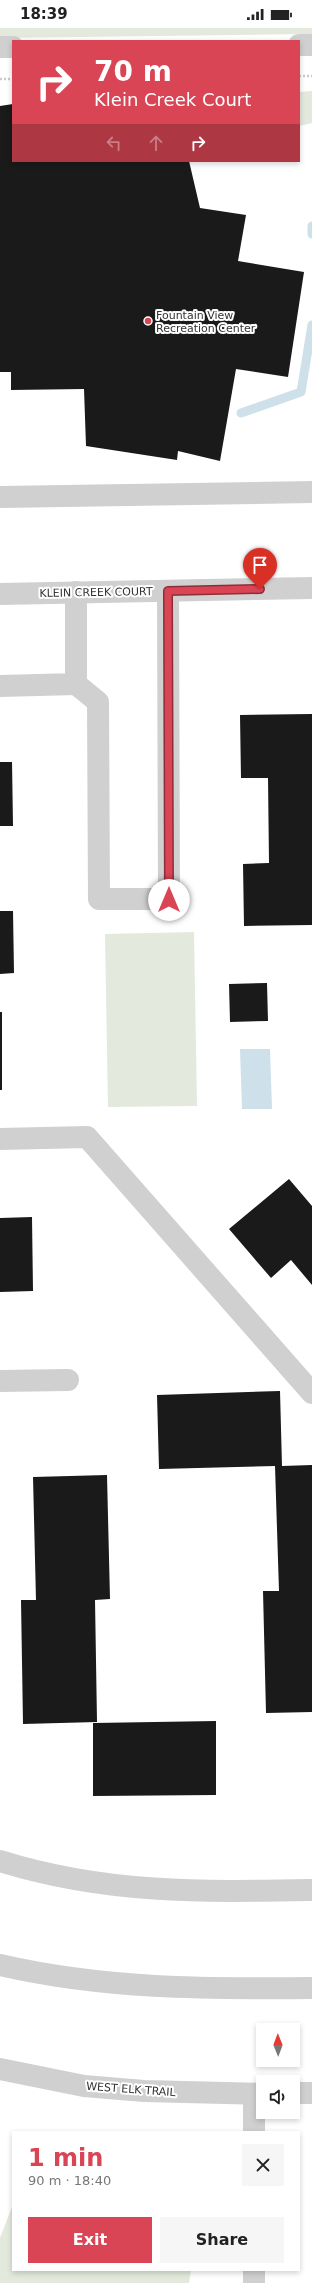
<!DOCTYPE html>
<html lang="en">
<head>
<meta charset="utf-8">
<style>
  body { margin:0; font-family:"DejaVu Sans",sans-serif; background:#f6f6f6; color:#222; height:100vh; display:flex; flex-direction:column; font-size:15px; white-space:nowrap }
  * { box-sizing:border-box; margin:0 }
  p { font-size:13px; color:#767676 }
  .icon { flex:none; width:22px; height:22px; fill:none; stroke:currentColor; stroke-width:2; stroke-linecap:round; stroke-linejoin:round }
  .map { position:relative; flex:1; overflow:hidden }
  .panel { position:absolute; left:12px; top:2103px; width:288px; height:140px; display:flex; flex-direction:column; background:#fff; border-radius:0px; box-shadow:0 2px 6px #0003 }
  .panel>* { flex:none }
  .banner { position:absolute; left:12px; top:12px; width:288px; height:122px; border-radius:0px; box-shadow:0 2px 6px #0003; background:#da4555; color:#fff; overflow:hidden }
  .needle { width:26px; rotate:359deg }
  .fabs { position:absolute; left:256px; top:1995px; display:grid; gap:8px }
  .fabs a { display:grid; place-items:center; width:44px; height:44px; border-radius:0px; background:#fff; box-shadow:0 2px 6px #0003; font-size:20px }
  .pin { position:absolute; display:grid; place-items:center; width:34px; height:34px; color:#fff; margin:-41px -17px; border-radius:50% 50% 50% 0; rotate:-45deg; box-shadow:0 0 4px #0007 }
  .pin .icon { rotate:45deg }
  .me { position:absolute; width:44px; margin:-22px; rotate:0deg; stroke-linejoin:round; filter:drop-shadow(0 0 3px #0008) }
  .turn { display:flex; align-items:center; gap:14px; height:84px; padding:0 16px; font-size:18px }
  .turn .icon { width:52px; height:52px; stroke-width:2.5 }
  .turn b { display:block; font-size:28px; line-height:34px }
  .lanes { display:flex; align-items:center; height:38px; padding:0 16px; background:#0003; justify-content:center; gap:20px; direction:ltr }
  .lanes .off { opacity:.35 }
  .round { display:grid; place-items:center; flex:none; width:42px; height:42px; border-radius:0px; background:#f6f6f6 }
  .overview { display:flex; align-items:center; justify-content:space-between; height:68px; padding:0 16px }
  h1 { font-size:24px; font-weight:700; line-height:30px; color:#da4555 }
  .action { display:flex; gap:8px; margin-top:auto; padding:8px 16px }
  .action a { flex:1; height:46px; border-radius:0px; background:#da4555; color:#fff; font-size:16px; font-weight:700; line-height:46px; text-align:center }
  .action a+a { background:#f6f6f6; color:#222 }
  .status { display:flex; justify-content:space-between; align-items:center; height:28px; padding:0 20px; background:#fff; direction:ltr }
  .status svg { height:11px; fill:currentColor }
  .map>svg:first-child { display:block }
  .green { fill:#e3e9dd }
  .water { fill:#cee0ea }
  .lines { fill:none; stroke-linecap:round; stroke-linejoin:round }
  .stream { stroke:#cee0ea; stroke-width:9 }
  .building { fill:#1a1a1a }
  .path { stroke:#cacaca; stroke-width:2.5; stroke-dasharray:2 2; stroke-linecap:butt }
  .minor { stroke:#d0d0d0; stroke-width:22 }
  .route-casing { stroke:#8e2d37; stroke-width:10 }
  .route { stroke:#da4555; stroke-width:7 }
  .poi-dot { fill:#da4555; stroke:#fff; stroke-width:1.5 }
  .labels { text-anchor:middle; stroke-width:4; stroke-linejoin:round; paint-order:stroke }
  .poi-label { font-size:11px; fill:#333; stroke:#fff; text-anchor:start }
  .street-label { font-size:11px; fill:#333; stroke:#fff }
</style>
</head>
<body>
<div class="status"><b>18:39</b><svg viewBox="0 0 49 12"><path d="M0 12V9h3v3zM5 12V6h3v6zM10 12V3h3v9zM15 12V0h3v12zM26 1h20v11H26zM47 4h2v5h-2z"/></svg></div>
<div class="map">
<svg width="312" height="2255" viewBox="0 0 312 2255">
  <rect width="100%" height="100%" fill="#fff"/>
  <g class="green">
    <path d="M0 0H312V6L0 10Z"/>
    <path d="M312 63V95L299 98V64Z"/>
    <path d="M194 904 197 1078 108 1079 105 906Z"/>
    <path d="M13 2176V2242H191L189 2255H0V2210Z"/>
  </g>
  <path class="water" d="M240 1021H270L272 1081H242Z"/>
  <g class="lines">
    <g class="stream">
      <path d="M312 198V206"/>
      <path d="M241 385 301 364 312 297"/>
    </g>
  </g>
  <g class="building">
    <path d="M13 76V133H189L200 180 246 187 238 233 304 244 288 349 236 341 220 433 178 423 177 432 86 418 84 361 11 362V344H0V78Z"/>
    <path d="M312 686V897L244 898 243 836 269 835 268 750H241L240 687Z"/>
    <path d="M0 734H12L13 798H0Z"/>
    <path d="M0 883H13L14 945 0 946Z"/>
    <path d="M267 955 268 993 230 994 229 956Z"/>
    <rect x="0" y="984" width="2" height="78"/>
    <path d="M289 1151 312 1178V1257L291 1232 271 1250 229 1201Z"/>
    <path d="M32 1189 33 1263 0 1264V1190Z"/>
    <path d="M280 1363 282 1438 312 1437V1684L266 1685 263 1563H279L275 1438 159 1441 157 1367Z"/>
    <path d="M107 1447 110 1571 95 1572 97 1694 23 1696 21 1572H36L33 1449Z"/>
    <path d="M216 1693V1767L93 1768V1695Z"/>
  </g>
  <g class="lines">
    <g class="path">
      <path d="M299 48H312"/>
      <path d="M0 51H13"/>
    </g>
    <g class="minor">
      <path d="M299 17H312"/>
      <path d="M0 19H13"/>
      <path d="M0 469 312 464"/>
      <path d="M0 566 312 560"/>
      <path d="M76 656 98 674 99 871H169L168 563"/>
      <path d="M0 658 76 656V564"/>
      <path d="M0 1111 87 1109 312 1365"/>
      <path d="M0 1353 68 1352"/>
      <path d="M0 1833C106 1866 203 1864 312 1862"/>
      <path d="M0 1937C104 1961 205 1961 312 1960"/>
      <path d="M0 2041 84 2058 144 2063 263 2066"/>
      <path d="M293 2065H312"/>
      <path d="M254 2104V2067"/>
      <path d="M254 2242V2255"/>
    </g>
  </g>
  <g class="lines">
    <g class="route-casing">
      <path id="route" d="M169 872 168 563 260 561"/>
    </g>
    <use href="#route" class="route"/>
  </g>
  <circle class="poi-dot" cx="148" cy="293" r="4"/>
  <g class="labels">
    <g class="poi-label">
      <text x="156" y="291">Fountain View<tspan x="156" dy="13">Recreation Center</tspan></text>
    </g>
    <g class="street-label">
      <text transform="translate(96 564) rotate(-1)" y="4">KLEIN CREEK COURT</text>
      <text transform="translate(131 2061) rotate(4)" y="4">WEST ELK TRAIL</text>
    </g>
  </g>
</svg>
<div class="fabs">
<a><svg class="needle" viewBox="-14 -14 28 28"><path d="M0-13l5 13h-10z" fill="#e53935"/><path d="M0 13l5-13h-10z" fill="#767676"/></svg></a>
<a><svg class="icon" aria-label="sound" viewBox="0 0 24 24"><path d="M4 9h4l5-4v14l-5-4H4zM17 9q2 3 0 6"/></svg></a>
</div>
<div class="pin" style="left:260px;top:561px;background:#d93025"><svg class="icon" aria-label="arrive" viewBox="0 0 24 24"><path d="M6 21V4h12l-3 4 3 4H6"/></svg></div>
<svg class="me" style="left:169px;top:872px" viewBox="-20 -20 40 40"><circle r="19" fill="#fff"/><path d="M0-13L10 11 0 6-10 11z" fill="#da4555"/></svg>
<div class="banner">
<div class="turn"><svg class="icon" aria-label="right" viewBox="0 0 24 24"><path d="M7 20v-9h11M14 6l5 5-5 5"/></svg><div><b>70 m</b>Klein Creek Court</div></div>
<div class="lanes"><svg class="icon off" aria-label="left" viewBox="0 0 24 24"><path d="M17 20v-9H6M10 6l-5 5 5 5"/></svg><svg class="icon off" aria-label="ahead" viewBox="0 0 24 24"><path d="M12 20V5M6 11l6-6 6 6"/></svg><svg class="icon" aria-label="right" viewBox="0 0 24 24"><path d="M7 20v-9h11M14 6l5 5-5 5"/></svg></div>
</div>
<section class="panel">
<div class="overview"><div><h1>1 min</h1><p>90 m · 18:40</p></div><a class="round"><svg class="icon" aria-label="close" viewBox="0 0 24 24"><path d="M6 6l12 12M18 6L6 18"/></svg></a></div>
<div class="action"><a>Exit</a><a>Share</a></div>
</section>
</div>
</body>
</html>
